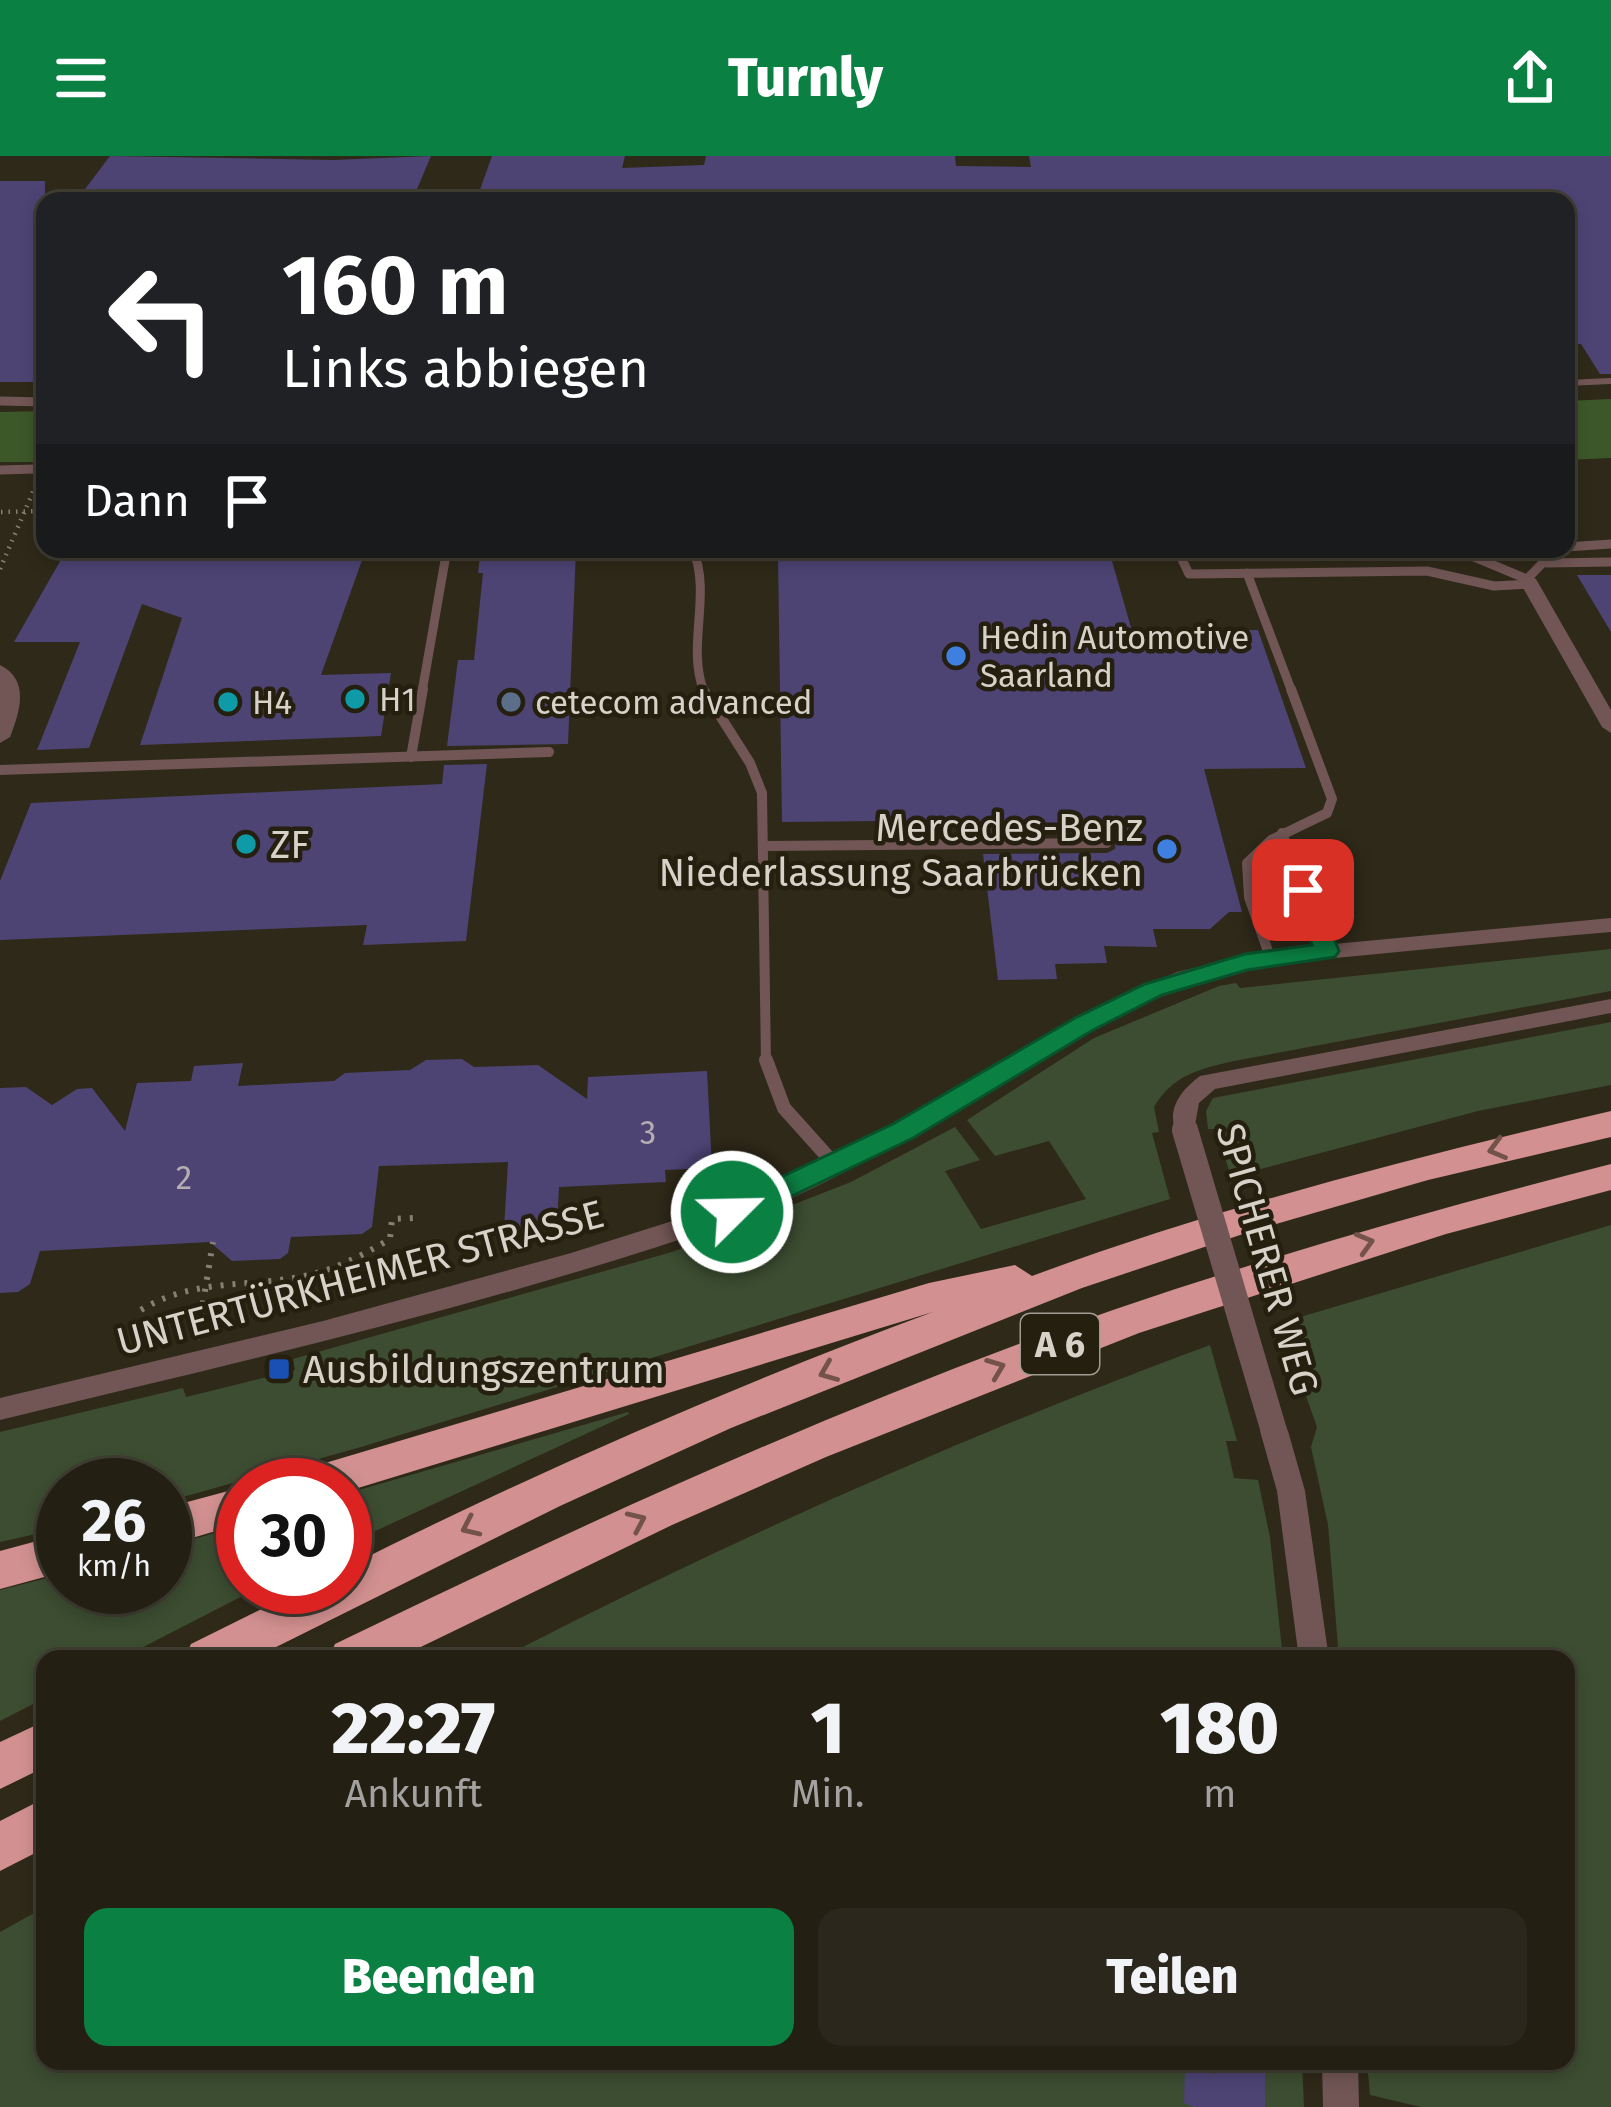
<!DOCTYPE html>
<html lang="de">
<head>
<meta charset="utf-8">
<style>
  body { margin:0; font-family:"Fira Sans",sans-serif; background:#2b271c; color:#f1f3f6; height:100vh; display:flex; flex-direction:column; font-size:45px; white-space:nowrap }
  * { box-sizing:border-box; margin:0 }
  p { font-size:39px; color:#a3a2a0 }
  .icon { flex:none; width:66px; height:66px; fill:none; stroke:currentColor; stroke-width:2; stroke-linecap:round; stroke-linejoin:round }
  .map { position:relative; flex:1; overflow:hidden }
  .details { position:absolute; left:36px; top:1494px; width:1539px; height:420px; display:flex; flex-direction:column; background:#231f13; border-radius:24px; box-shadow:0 6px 18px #0003,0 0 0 3px #403d33 }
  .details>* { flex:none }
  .banner { position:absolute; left:36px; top:36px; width:1539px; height:366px; border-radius:24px; box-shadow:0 6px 18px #0003,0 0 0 3px #403d33; background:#202124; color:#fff; overflow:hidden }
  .speed { position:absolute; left:36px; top:1302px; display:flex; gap:24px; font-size:60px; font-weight:700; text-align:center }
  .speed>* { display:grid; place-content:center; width:156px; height:156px; border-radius:50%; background:#231f13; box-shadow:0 6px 18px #0003,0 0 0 3px #403d33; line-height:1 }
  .speed small { font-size:30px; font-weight:400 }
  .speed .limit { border:18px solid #d22; background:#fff; color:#111 }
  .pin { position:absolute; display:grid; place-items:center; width:102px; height:102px; color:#fff; margin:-51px; border-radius:24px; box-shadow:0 6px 18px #0006 }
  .me { position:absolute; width:132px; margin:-66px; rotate:67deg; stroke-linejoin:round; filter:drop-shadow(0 0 9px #0008) }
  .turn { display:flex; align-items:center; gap:42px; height:252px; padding:0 48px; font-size:54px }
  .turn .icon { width:156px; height:156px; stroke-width:2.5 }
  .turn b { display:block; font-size:84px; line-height:102px }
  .then { display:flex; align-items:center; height:114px; padding:0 48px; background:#0003; gap:24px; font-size:45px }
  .eta { display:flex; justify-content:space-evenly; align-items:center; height:204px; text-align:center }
  .eta b { font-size:72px; font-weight:800; line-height:84px }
  .primary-button { display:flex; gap:24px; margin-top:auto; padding:24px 48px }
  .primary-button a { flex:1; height:138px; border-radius:24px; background:#0b8043; color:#fff; font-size:48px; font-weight:800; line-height:138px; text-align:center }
  .primary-button a+a { background:#2b271c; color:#f1f3f6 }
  header { display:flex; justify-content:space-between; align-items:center; height:156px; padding:0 48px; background:#0b8043; color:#fff; font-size:54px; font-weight:800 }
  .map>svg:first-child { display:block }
  .green { fill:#3c4d31 }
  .forest { fill:#3c5829 }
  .building { fill:#4d4474 }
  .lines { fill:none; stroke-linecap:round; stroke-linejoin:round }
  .path-far1 { stroke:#858073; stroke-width:4.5; stroke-dasharray:1.5 6; stroke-linecap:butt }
  .path { stroke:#858073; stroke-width:6; stroke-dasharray:3 9; stroke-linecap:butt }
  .service-far3 { stroke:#715655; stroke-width:6 }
  .service-far2 { stroke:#715655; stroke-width:9 }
  .service-far1 { stroke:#715655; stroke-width:10 }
  .service { stroke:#715655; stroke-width:14 }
  .minor { fill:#715655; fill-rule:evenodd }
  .motorway { fill:#d29190; fill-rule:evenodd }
  .minor-bridge { stroke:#715655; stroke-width:26 }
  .oneway { stroke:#73524a }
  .route { fill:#0b8043; stroke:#07532c; stroke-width:3 }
  .shop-dot { fill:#3f7fe0; stroke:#251f10; stroke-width:4.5 }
  .culture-dot { fill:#0f9aa8; stroke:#251f10; stroke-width:4.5 }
  .service-dot { fill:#5c6f8a; stroke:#251f10; stroke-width:4.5 }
  .transit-dot { fill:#1a4fb4; stroke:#251f10; stroke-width:4.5 }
  .labels { text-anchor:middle; stroke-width:9; stroke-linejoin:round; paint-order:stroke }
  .far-poi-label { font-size:33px; fill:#d6d2c8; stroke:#251f10; text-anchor:start }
  .number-label { font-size:33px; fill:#b4aeb3 }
  .shield { fill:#251f10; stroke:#a19c91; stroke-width:3 }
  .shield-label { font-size:36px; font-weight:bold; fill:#d6d2c8 }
  .poi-label { font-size:39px; fill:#d6d2c8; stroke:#251f10; text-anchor:start }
  .street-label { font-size:39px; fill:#d6d2c8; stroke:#251f10 }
</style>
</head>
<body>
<header><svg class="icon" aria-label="menu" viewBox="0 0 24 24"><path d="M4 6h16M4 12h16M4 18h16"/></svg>Turnly<svg class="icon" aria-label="share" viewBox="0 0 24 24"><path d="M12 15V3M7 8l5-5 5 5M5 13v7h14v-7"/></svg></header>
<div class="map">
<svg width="1611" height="1951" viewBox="0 0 1611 1951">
  <rect width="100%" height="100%" fill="#2f2919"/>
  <g class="green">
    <path d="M1611 793V835L1234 905C1199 913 1173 919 1154 951L1159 976 1152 977 1170 1043 361 1291 165 1346V1329H63V1372L0 1386V1276L183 1232 186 1241 295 1214 293 1203 672 1096 851 1026 955 971 980 1004 945 1015 981 1073 1086 1043 1049 985 995 1000 967 964 1094 882 1219 830 1236 827 1240 832Z"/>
    <path d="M1611 866V929L1478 955 1231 1021 1216 973H1208L1206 955 1213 942Z"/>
    <path d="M1611 1069V1951H1421L1370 1939 1367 1905H1566V1503H1339L1328 1369 1311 1291 1317 1271 1280 1167Z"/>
    <path d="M1210 1189 1237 1285H1226L1234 1322 1258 1324 1270 1381 1283 1503H499C731 1384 966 1279 1210 1189Z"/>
    <path d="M628 1256 629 1258 345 1389V1338Z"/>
    <path d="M243 1369V1431H260L120 1503H45V1542L0 1565V1434L63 1418V1431H165V1391Z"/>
    <path d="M45 1751V1905H1302L1304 1951H0V1776Z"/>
  </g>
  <g class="forest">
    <path d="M1611 243V302L1566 304V245Z"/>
    <path d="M45 255V306H0V256Z"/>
  </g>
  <g class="building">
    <path d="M110 0 333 4 431 0 412 45H76Z"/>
    <path d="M492 0H625L622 12 704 9 706 0H955L956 10 1031 11 1029 0H1611V218H1600L1581 188H1566V45H476Z"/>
    <rect x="0" y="25" width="45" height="201"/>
    <path d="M67 393H366L321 519 391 517 381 580 140 589 182 462 142 448 89 592 37 594 80 486H14Z"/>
    <path d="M481 393H576L568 588 447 590 458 504H474L483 417H478Z"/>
    <path d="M1110 398 1132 475 1258 474 1306 612 1204 613 1242 756H1229L1210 773H1153L1157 791 1104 790 1107 807 1055 808 1057 823 998 824 983 698 1107 697 1115 693 1116 683 1107 677 980 678 979 664 782 666 778 401Z"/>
    <path d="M1577 419H1611V476Z"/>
    <path d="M487 608 466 785 363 789 367 769 0 784V725L31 647 442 628 444 609Z"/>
    <path d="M462 903 474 911 538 909 587 943 588 921 707 915 712 1012 665 1014 666 1026 559 1031 557 1071 504 1073 508 1006 379 1010 372 1071 362 1078 291 1081 288 1097 280 1103 232 1105 210 1086 40 1095 30 1128 18 1136 0 1137V932L26 931 52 949 77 933 92 932 125 975 137 927 191 925 194 910 243 907 238 930 334 925 345 917 410 914 426 904Z"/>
    <path d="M1217 1905H1265V1951H1194L1184 1947 1185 1912 1216 1918Z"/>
  </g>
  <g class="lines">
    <g class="path-far1">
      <path d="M1 356 45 355"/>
      <path d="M0 413 35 331"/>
    </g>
    <g class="path">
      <path d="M141 1154C193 1122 247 1132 304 1120 335 1114 363 1099 390 1083L392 1063 415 1062"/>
      <path d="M197 1183 213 1086"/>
    </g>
    <path class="service-far3" d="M1566 227 1611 225"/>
    <g class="service-far2">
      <path d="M0 245 45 246"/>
      <path d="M0 314 35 313"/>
      <path d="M1566 391 1611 388"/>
      <path d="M693 393C712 440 686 489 704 536"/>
      <path d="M1177 393 1189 418 1427 415 1494 430 1529 428"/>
      <path d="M1455 393 1527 423 1556 393"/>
      <path d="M1547 407 1611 406"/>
      <path d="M1247 417 1292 536"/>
      <path d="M422 536 447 393"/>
    </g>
    <g class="service-far1">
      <path d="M703 533 750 607 762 637 766 907"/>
      <path d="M411 601 423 533"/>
      <path d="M0 614 549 596"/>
      <path d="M1282 677 1327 795"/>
      <path d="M765 690 1107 687"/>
      <path d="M1270 801 1249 741 1247 707 1271 684 1327 657 1332 643 1291 533"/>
    </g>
    <path class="service" d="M766 904 784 952 836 1010"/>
    <g class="minor">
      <path d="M1527 418 1536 423 1611 554V577L1602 571 1518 423Z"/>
      <path d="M0 509C30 524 20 555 10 581L0 587Z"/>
      <path d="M1611 762V776C1530 783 1448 791 1367 799 1307 805 1244 807 1188 828 1029 888 898 1007 737 1064 497 1148 247 1204 0 1264V1242L323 1165 571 1097 723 1049 827 1004 1111 844 1177 816 1270 794Z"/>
      <path d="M1611 843V857L1215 933 1199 947 1193 980H1177C1166 954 1179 936 1200 920Z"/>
      <path d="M1274 1264 1284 1267 1288 1275 1305 1335 1329 1503H1299L1277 1335 1260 1275 1264 1267Z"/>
      <path d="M1322 1905H1358L1359 1951H1323Z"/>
    </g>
    <g class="motorway">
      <path d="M1611 955V981L1428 1024 1255 1074 1082 1132 731 1272 560 1350 252 1503H184L191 1488 306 1431H345V1412C536 1316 733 1230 933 1156L345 1336V1329H289L295 1316 929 1127 1015 1109 1032 1120C1221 1050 1416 1001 1611 955Z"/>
      <path d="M1611 1008V1034L1446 1078 1139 1177 826 1301 672 1369 396 1503H328L335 1488C589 1365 846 1247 1113 1154 1277 1098 1443 1051 1611 1008Z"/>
      <path d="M243 1331V1367L165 1390V1352Z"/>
      <path d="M63 1378V1416L0 1433V1395Z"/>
      <path d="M45 1565V1611L0 1633V1586Z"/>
      <path d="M45 1642V1692L0 1715V1665Z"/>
    </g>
    <path class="minor-bridge" d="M1185 974 1274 1275"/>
  </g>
  <defs><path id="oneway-chevron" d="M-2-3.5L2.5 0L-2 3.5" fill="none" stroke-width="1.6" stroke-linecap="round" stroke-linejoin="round" transform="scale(3)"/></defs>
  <g class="oneway">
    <use href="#oneway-chevron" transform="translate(1497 993) rotate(165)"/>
    <use href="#oneway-chevron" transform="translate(1365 1087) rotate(-16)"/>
    <use href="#oneway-chevron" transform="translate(996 1212) rotate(-21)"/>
    <use href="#oneway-chevron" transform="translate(828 1216) rotate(158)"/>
    <use href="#oneway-chevron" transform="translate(637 1365) rotate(-24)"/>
    <use href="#oneway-chevron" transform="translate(470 1371) rotate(155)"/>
  </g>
  <path class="route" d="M1303 727 1315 734 1339 795 1335 801 1247 814 1162 839 1093 874 913 982 742 1064H722L718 1056 722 1049 893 968 1075 862 1145 828 1245 798 1312 789 1291 734Z"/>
  <g class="shop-dot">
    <circle cx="956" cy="500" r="12"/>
    <circle cx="1167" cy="693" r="12"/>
  </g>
  <g class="culture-dot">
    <circle cx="355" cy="543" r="12"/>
    <circle cx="228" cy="546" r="12"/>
    <circle cx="246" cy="688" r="12"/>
  </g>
  <circle class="service-dot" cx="511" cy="546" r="12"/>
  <rect class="transit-dot" x="267" y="1201" width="24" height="24" rx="6"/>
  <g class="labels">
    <g class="far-poi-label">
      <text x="980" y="493">Hedin Automotive<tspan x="980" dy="38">Saarland</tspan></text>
      <text x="379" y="555">H1</text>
      <text x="252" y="558">H4</text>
      <text x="535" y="558">cetecom advanced</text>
    </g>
    <g class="number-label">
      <text x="648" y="988">3</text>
      <text x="184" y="1033">2</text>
    </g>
    <rect class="shield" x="1021" y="1158" width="78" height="60" rx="9"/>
    <g class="shield-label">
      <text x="1060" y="1201">A 6</text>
    </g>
    <g class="poi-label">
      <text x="1143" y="685" text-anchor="end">Mercedes-Benz<tspan x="1143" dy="45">Niederlassung Saarbrücken</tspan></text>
      <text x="270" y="702">ZF</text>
      <text x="303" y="1227">Ausbildungszentrum</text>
    </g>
    <g class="street-label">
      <text transform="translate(1268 1103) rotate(74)" y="14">SPICHERER WEG</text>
      <text transform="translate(360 1121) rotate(-15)" y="14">UNTERTÜRKHEIMER STRASSE</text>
    </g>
  </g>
</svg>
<div class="speed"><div>26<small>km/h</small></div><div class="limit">30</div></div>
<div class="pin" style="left:1303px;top:734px;background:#d93025"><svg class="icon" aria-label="arrive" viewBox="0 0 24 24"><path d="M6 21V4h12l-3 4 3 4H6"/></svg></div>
<svg class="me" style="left:732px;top:1056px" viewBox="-20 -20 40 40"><circle r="17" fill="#0b8043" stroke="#fff" stroke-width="3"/><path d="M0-11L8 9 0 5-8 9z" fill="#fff"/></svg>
<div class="banner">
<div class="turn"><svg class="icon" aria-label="left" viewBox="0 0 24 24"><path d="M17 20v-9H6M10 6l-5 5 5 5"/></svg><div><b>160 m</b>Links abbiegen</div></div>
<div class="then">Dann<svg class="icon" aria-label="arrive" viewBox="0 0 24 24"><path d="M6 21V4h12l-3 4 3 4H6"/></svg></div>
</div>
<section class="details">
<div class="eta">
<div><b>22:27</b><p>Ankunft</p></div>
<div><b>1</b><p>Min.</p></div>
<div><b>180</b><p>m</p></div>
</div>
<div class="primary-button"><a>Beenden</a><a>Teilen</a></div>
</section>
</div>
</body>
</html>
